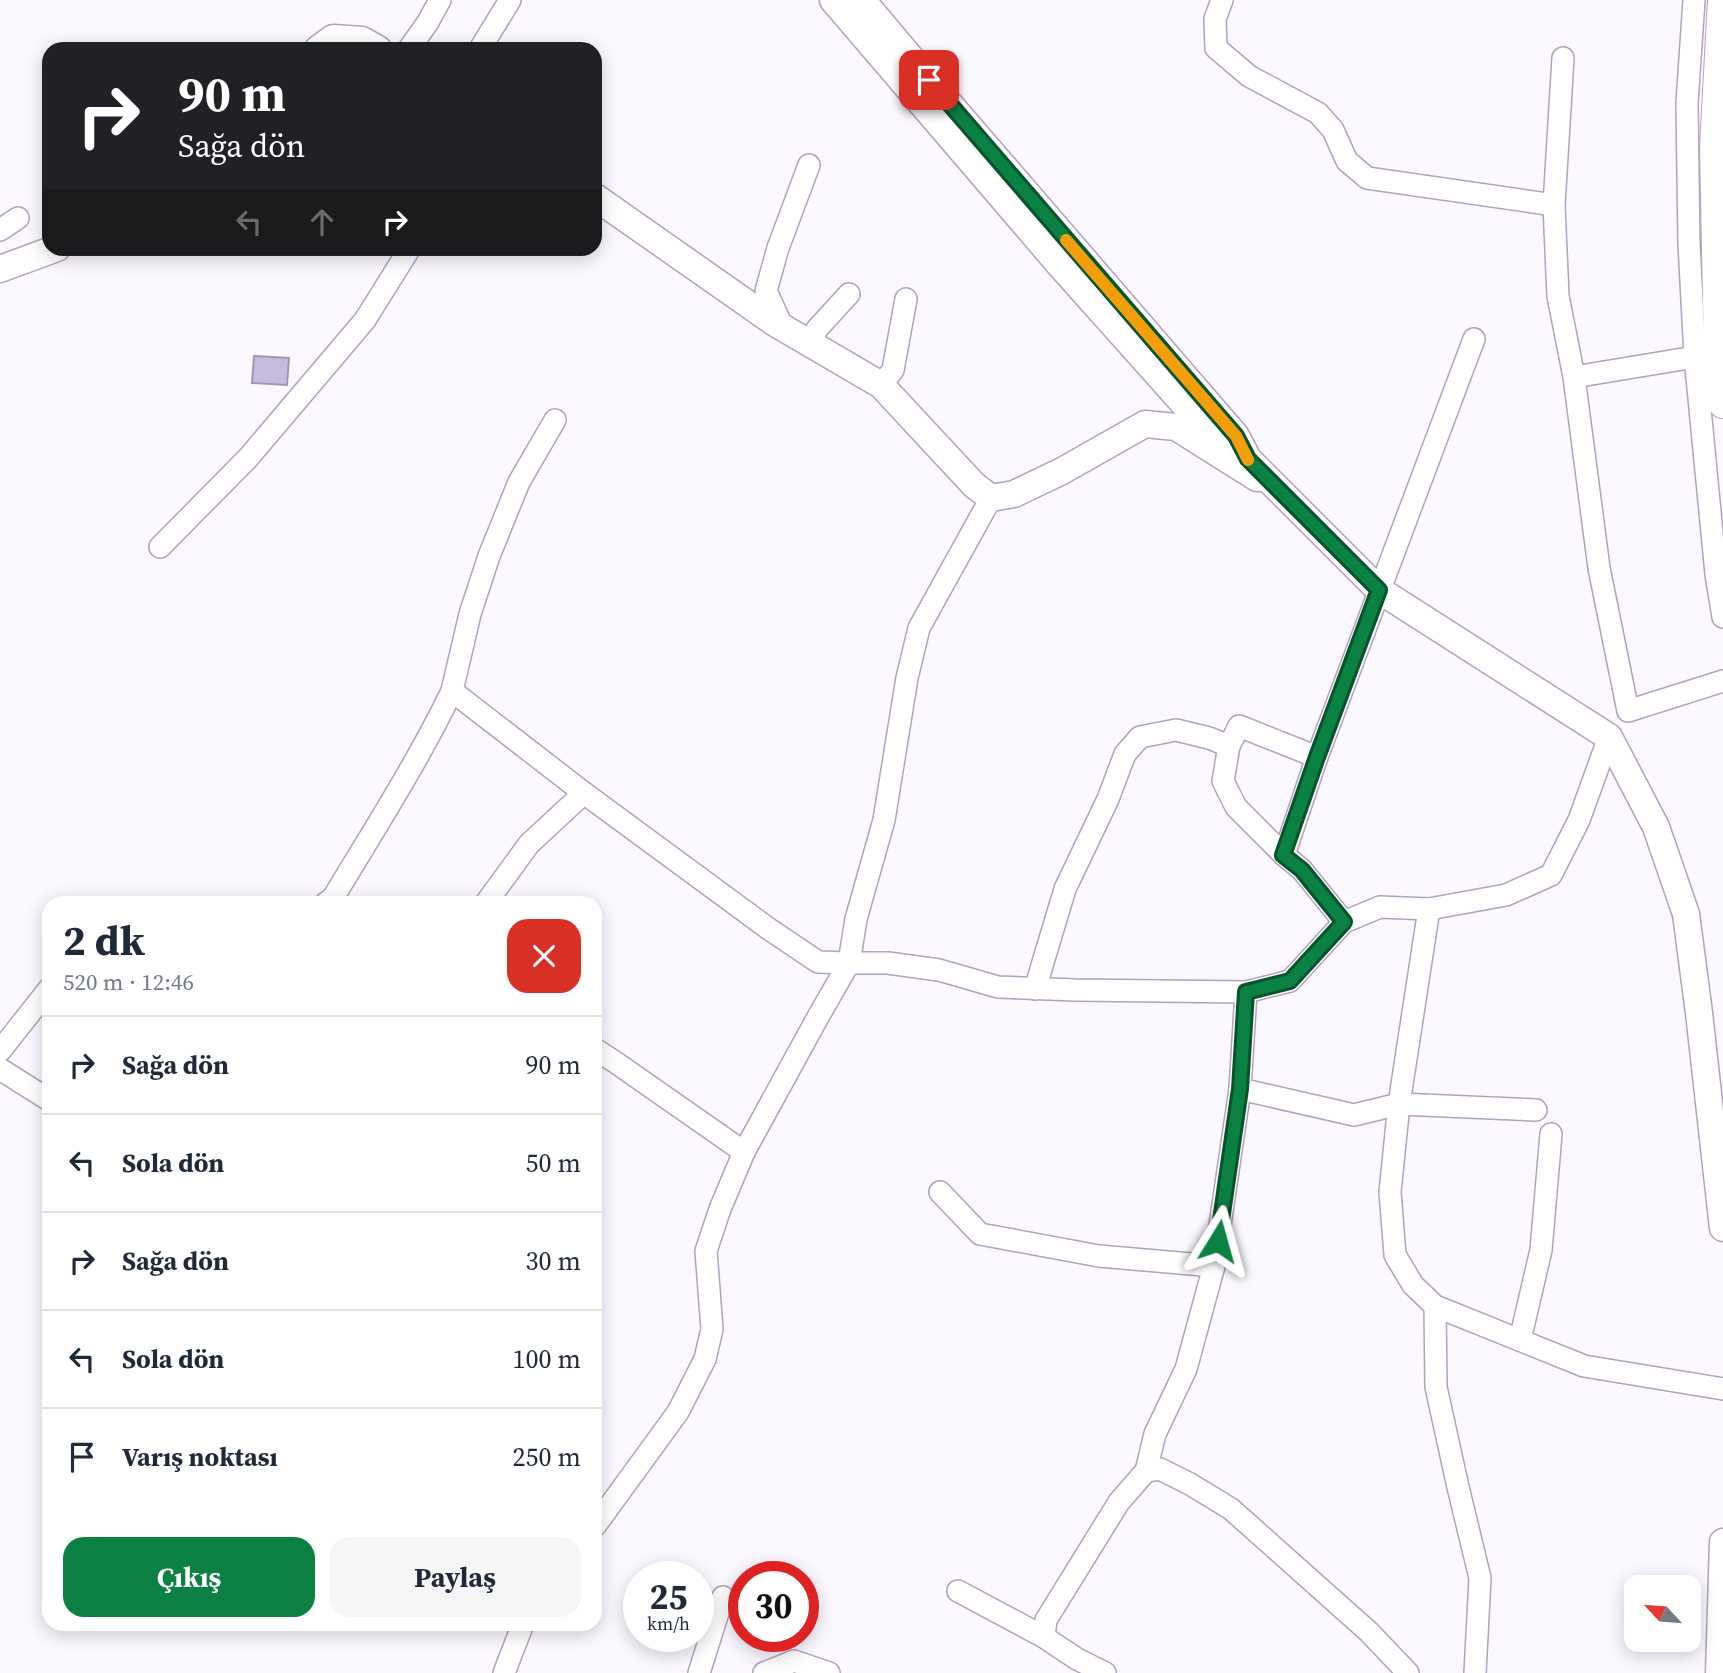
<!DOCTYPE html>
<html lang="tr">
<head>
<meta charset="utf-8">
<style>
  body { margin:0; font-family:"Source Serif 4",serif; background:#f6f6f7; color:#1f2937; height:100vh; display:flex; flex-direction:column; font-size:26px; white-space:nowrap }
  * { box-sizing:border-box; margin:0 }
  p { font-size:23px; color:#747a83 }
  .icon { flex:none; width:38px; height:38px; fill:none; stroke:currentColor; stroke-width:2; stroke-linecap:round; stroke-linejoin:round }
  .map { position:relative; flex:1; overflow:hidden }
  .side { position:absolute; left:42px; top:896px; width:560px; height:735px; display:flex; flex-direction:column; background:#fff; border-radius:21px; box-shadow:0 4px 18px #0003 }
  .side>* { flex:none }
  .hud { position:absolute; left:42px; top:42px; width:560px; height:214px; border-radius:21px; box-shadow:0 4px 18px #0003; background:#202124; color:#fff; overflow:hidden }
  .needle { width:46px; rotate:296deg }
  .fabs { position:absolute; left:1624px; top:1575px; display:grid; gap:14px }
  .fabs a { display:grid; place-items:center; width:77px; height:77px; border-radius:14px; background:#fff; box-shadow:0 4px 18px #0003; font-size:35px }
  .speed { position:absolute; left:623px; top:1561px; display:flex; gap:14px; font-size:35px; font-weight:700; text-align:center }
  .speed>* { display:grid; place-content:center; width:91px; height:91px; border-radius:50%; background:#fff; box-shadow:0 4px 18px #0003; line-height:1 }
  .speed small { font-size:18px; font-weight:400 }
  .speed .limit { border:10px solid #d22; background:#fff; color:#111 }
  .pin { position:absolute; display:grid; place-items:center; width:60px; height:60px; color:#fff; margin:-30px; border-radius:14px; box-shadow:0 4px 10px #0006 }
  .me { position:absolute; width:77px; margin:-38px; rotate:8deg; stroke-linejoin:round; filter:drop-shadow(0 0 5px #0008) }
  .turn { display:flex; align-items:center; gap:24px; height:147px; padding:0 21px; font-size:32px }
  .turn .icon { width:91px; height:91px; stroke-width:2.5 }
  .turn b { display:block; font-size:49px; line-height:60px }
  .lanes { display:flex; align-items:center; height:66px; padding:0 21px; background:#0003; justify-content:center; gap:35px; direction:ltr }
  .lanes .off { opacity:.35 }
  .round { display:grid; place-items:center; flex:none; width:74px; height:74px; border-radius:21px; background:#f6f6f7 }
  .head { display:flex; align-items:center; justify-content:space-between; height:119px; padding:0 21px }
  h1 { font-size:42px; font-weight:700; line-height:52px }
  .cta { display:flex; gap:14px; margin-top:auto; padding:14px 21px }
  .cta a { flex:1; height:80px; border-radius:21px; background:#0b8043; color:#fff; font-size:28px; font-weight:700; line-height:80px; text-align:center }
  .cta a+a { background:#f6f6f7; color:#1f2937 }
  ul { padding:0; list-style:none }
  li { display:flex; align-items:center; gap:21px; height:98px; padding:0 21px; border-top:2px solid #e0e1e3 }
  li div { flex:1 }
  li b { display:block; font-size:26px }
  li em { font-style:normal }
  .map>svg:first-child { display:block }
  .building { fill:#c8bcde; stroke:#a296b7; stroke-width:2 }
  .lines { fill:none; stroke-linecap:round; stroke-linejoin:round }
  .minor-casing { stroke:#b4a0bf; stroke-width:24 }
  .major-casing { stroke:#b4a0bf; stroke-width:29 }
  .highway-casing { stroke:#b4a0bf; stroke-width:32 }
  .minor { stroke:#fff; stroke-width:21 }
  .major { stroke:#fff; stroke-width:26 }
  .highway { stroke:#fff; stroke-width:30 }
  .route-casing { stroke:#07532c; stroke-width:18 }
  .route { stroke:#0b8043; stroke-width:12 }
  .slow { stroke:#f59e0b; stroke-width:12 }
</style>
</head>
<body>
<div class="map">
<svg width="1723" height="1673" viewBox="0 0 1723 1673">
  <rect width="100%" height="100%" fill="#fcf8ff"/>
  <path class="building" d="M254 356 289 358 287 385 252 383Z"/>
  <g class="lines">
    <g class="minor-casing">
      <g id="minor">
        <path d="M1222 0 1215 19 1216 48 1249 76 1318 113 1333 130 1347 161 1367 178 1554 205"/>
        <path d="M1694 0 1687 103 1689 244 1695 357 1716 574 1723 617"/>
        <path d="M409 49 428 22 440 0"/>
        <path d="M480 49 510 0"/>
        <path d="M1563 58 1554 205 1558 296 1574 377 1599 568 1628 711 1723 681"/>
        <path d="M0 230 18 218"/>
        <path d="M775 323 778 317 766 291 778 248 809 165"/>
        <path d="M809 344 817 329 849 294"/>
        <path d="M1574 377 1695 357"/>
        <path d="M881 385 893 370 906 299"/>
        <path d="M555 420 519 482 489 556 470 614 452 691 584 793 769 929 818 962 849 963 856 919 884 820 907 678 919 628 991 498"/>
        <path d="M160 547 248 458 365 320 410 248"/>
        <path d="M1284 855 1317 757"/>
        <path d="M326 903 333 898C374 830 417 763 452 691"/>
        <path d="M486 903 529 844 584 793"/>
        <path d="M1429 909 1399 1104 1390 1192 1395 1255 1413 1285 1435 1306 1584 1366 1723 1389"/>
        <path d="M1344 922 1302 870 1284 855 1236 807 1223 781 1229 746 1239 726 1317 757 1474 339"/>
        <path d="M1035 989 1065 889 1108 799 1125 754 1140 737 1176 730 1209 738 1229 746"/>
        <path d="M595 1049 615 1062 744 1152"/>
        <path d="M0 1051 49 989"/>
        <path d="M0 1069 49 1100"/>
        <path d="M1240 1089 1354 1115 1399 1104 1536 1110"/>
        <path d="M940 1192 980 1234 1099 1256 1214 1266 1186 1369 1155 1434 1146 1471"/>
        <path d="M1214 1266 1240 1089 1246 992"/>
        <path d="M1435 1306 1436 1387 1458 1487 1480 1578 1475 1673"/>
        <path d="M1520 1340 1541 1250 1551 1134"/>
        <path d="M595 1526 678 1412 705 1359 712 1329 706 1251 720 1209 744 1152 818 1017 849 963H888L939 970 998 987 1075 990 1246 992 1290 981 1344 922 1380 907 1429 909 1506 895 1551 875 1579 820 1609 737"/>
        <path d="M958 1591 1044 1637"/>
        <path d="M504 1673 523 1624"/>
        <path d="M699 1673 723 1597"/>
        <path d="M764 1673 794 1661 829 1673"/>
        <path d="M1105 1673 1077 1659 1044 1637 1046 1620 1119 1502 1146 1471 1160 1469 1190 1484 1231 1509 1369 1632 1408 1673"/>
      </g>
    </g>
    <g class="major-casing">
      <g id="major">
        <path d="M833 0 1059 264 1219 443"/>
        <path d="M862 0 947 101 1236 436 1248 459 1379 590 1609 737 1656 827 1686 914 1699 1013 1723 1228"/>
        <path d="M318 49 333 38 362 40 378 49"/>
        <path d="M595 197 775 323 881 385 974 485 991 498 1014 494 1062 471 1145 424 1176 427 1257 478"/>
        <path d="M0 269 57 248"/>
        <path d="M1719 1673 1723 1542"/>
      </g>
    </g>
    <g class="highway-casing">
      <path id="highway" d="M1723 0 1715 147 1719 348 1723 403"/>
    </g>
    <use href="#minor" class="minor"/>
    <use href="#major" class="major"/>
    <use href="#highway" class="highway"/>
  </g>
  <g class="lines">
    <g class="route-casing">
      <path id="route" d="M929 80 1236 436 1248 459 1379 590 1317 757 1283 855 1302 870 1344 922 1290 981 1246 992 1240 1089 1218 1241"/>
    </g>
    <use href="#route" class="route"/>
    <path class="slow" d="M1066 240 1236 436 1248 460"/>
  </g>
</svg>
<div class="fabs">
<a><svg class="needle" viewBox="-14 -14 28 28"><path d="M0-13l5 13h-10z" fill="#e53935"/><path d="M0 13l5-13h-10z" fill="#747a83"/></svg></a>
</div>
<div class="speed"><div>25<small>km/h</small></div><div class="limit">30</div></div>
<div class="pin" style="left:929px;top:80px;background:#d93025"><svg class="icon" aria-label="arrive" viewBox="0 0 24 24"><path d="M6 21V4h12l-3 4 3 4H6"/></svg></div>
<svg class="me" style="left:1218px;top:1241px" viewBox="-20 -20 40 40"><path d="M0-17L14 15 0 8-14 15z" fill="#0b8043" stroke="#fff" stroke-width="4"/></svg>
<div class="hud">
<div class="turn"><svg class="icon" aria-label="right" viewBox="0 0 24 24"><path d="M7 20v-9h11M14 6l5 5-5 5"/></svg><div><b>90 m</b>Sağa dön</div></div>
<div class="lanes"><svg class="icon off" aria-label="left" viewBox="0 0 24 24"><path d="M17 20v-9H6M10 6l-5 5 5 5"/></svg><svg class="icon off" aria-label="ahead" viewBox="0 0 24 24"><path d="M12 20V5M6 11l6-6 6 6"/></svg><svg class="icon" aria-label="right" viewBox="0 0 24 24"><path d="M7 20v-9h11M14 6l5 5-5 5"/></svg></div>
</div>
<section class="side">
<div class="head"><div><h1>2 dk</h1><p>520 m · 12:46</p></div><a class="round" style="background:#d93025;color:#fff"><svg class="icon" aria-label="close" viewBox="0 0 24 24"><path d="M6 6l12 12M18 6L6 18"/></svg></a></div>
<ul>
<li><svg class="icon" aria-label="right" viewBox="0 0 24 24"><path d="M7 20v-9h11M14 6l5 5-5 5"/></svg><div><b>Sağa dön</b></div><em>90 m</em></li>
<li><svg class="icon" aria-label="left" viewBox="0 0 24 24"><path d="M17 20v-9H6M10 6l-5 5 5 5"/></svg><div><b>Sola dön</b></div><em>50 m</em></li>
<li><svg class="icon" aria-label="right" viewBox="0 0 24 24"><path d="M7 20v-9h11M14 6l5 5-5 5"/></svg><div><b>Sağa dön</b></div><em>30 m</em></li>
<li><svg class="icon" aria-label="left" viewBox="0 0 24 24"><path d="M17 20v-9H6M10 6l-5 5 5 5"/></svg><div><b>Sola dön</b></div><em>100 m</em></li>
<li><svg class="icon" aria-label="arrive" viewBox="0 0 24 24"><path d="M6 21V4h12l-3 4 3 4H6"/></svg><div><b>Varış noktası</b></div><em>250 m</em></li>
</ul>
<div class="cta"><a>Çıkış</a><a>Paylaş</a></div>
</section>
</div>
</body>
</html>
